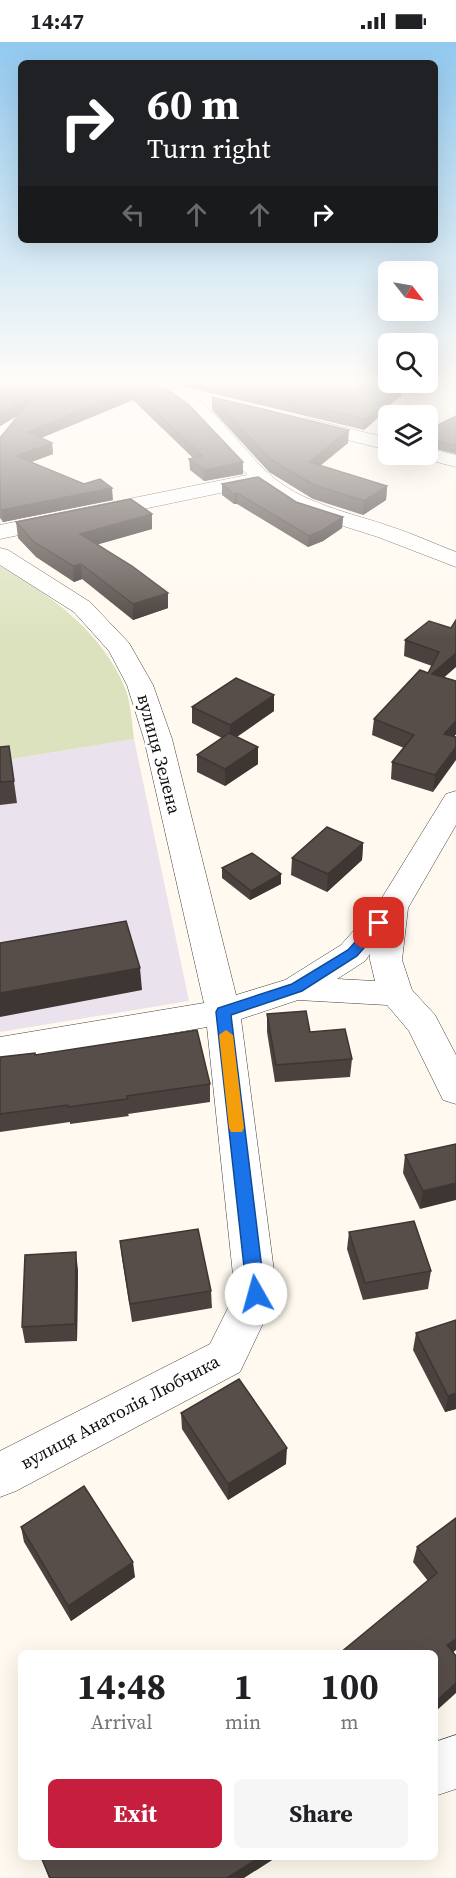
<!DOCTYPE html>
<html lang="en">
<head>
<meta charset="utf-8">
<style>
  body { margin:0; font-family:"Source Serif 4",serif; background:#f6f6f6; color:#202124; height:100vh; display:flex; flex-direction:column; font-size:22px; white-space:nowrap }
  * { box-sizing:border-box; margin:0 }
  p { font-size:20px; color:#757577 }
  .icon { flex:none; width:33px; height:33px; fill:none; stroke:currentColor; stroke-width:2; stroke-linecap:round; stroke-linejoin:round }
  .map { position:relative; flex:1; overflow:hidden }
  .drawer { position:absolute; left:18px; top:1608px; width:420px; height:210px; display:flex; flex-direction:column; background:#fff; border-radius:9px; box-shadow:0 6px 24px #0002 }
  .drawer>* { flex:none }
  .guide { position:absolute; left:18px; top:18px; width:420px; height:183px; border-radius:9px; box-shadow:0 6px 24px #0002; background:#202124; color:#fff; overflow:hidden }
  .needle { width:39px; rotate:121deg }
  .buttons { position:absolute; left:378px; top:219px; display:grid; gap:12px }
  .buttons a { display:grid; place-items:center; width:60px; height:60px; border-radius:9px; background:#fff; box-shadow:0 6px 24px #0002; font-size:30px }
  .pin { position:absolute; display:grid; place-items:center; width:51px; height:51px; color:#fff; margin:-26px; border-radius:12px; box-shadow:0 3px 9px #0006 }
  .me { position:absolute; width:66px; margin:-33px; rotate:353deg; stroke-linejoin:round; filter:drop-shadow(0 0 4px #0008) }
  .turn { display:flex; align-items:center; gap:21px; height:126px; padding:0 30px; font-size:27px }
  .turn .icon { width:78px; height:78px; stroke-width:2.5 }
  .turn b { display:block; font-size:42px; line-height:51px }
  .lanes { display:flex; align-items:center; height:57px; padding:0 30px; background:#0003; justify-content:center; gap:30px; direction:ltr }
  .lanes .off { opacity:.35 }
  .eta { display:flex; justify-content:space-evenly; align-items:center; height:102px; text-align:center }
  .eta b { font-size:36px; font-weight:700; line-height:42px }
  .primary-button { display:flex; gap:12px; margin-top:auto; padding:12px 30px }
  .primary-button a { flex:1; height:69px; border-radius:9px; background:#c61e3d; color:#fff; font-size:24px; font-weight:700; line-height:69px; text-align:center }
  .primary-button a+a { background:#f6f6f6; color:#202124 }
  .status { display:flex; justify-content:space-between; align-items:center; height:42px; padding:0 30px; background:#fff; direction:ltr }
  .status svg { height:16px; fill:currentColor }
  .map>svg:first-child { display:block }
  .industrial { fill:#eae2ed }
  .cemetery { fill:#dce2be }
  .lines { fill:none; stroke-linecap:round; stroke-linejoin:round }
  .minor-casing { stroke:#414141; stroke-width:1 }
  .minor { fill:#fff; fill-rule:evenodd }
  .wall { fill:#4b423f }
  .shaded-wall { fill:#3d3633 }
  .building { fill:#574d49; stroke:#3d3633; stroke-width:1.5 }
  .route { fill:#1a73e8; stroke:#114b97; stroke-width:1.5 }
  .slow { fill:#f59e0b }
  .labels { text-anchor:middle; stroke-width:6; stroke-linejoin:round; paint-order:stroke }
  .street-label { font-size:18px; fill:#0e0e0e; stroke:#fff }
</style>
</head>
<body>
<div class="status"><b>14:47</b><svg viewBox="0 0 49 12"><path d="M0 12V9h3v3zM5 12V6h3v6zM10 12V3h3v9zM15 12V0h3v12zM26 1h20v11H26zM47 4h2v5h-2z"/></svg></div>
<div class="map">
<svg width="456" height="1836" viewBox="0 0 456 1836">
  <rect width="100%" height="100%" fill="#fff9ef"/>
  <path class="industrial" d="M134 697 189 959 0 990V719Z"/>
  <path class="cemetery" d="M0 524C50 552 103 591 125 646 131 661 132 681 134 697L0 719Z"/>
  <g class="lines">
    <g class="minor-casing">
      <g id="minor">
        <path d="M177 346C206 354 244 409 267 430 301 462 349 470 392 485 414 492 435 502 456 510V525L378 495 296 469 258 443 0 497V483L247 433 191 372 168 352 170 348Z"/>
        <path d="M306 376 388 396V408L299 386 296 382 299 378Z"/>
        <path d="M428 406 456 413V425L421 416 418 412H428Z"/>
        <path d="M0 506 8 508 90 560 129 601 153 643 172 697 236 953 285 938 341 903 380 859 446 752 456 749V783L408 866 402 918 412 948 435 973 456 1013V1062L443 1058 409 989 387 963 298 958 241 977 277 1252 240 1330 16 1449 0 1455V1409L210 1302 235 1252 207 985 0 1021V995L204 961 144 697 127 643 109 609 74 570 0 523ZM370 912V918L375 939 337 937 365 919Z"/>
        <path d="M456 1693V1747L435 1754V1700Z"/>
      </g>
    </g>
    <use href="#minor" class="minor"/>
  </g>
  <g class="wall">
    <path d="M0 340H144L243 420V432L204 439 190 428 189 417 193 416 133 358 41 396 52 401 53 412 31 420 113 458 3 480 0 476V396L19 373 0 384Z"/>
    <path d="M165 340H382L401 354 380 370 379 375 364 388Z"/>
    <path d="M212 355 348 401 320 424 387 444 386 458 363 473 313 457 269 430 212 368Z"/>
    <path d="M456 374V412L428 405V388Z"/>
    <path d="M222 442 296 460 343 475 342 486 323 499 308 505 237 462H234L222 453Z"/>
    <path d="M16 480 152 487 98 502 168 551V566L133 578 82 537 74 540 36 515 18 496Z"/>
    <path d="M451 586 444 635 456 639V692L454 695 433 750 391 737 392 720 404 706 372 693 374 677 428 631 432 624 404 614 405 598Z"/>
    <path d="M192 665 274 669 237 695 258 705V722L225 744 197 730V713L222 696 192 681Z"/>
    <path d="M9 704 17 761 0 763V705Z"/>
    <path d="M363 801 362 818 327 850 291 833 292 816Z"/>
    <path d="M222 826 281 832V842L250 858 222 836Z"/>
    <path d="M267 972 310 990 352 1017 350 1035 275 1040 267 990Z"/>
    <path d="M35 1013 210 1042V1060L128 1072 129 1074 70 1082V1080L0 1090V1015Z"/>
    <path d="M456 1102 420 1167 403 1131 405 1113Z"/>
    <path d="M349 1190 431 1229 428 1247 363 1258 347 1207Z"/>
    <path d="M120 1199 211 1249 212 1266 132 1280 122 1216Z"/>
    <path d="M78 1228 77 1299 25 1301 22 1285Z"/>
    <path d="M416 1291 456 1367 445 1370 413 1308Z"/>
    <path d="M181 1371 286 1422 228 1458 182 1387Z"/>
    <path d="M456 1476 453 1610 456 1651 428 1539 413 1520 417 1505Z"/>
    <path d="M21 1485 135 1535 71 1579 24 1500Z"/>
    <path d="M41 1815 244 1836H49Z"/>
  </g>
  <g class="shaded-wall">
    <path d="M401 344V354L380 370 379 375 364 388 365 377 375 363Z"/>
    <path d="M132 347 133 358 29 401 28 390Z"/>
    <path d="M36 352 37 362 0 384V372Z"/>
    <path d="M349 388 348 401 308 433 309 420Z"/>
    <path d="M52 401 53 412 18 425 16 414Z"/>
    <path d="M243 420V432L204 439V428Z"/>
    <path d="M387 444 386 458 363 473 364 459Z"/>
    <path d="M112 446 113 458 3 480 2 468Z"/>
    <path d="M237 451V462H234V452Z"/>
    <path d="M152 472V487L82 507 80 492Z"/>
    <path d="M343 475 342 486 323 499 308 505 309 494Z"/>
    <path d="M81 522 82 537 74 540 73 524Z"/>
    <path d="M168 551V566L133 578V562Z"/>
    <path d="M456 611V625L430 648 432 632Z"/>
    <path d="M274 653V669L230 699V683Z"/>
    <path d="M456 679V692L442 708 444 692Z"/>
    <path d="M258 705V722L225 744V727Z"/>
    <path d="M456 705V718L433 750 435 733Z"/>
    <path d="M363 801 362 818 327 850 328 832Z"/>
    <path d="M281 832V842L250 858 251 849Z"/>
    <path d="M140 926 142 948 0 975V951Z"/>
    <path d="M456 1141V1158L420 1167 423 1149Z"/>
    <path d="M76 1210 78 1228 77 1299 75 1282Z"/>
    <path d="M456 1351V1367L445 1370 448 1354Z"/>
    <path d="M287 1406 286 1422 228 1458V1442Z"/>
    <path d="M133 1520 135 1535 71 1579 68 1564Z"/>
    <path d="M456 1597V1608L443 1618 447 1603Z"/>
    <path d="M456 1641V1651L435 1670V1660Z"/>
    <path d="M260 1815H277L244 1836H227Z"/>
  </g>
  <g class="building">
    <path d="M0 340H144L169 348 189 363 243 420 204 428 189 417 202 414 132 347 28 390 52 401 16 414 84 442 100 437 112 446 2 468 0 466V396L36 352 0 372Z"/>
    <path d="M208 340H382L401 344 375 363 380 365 365 377Z"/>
    <path d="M212 355 349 388 309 420 387 444 364 459 314 443 270 417Z"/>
    <path d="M456 374V404L428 397V388Z"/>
    <path d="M258 435 296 460 343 475 323 488 309 494 237 451 234 452 222 442Z"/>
    <path d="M131 457 152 472 80 492 132 524 168 551 133 562 81 522 73 524 34 500 16 480Z"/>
    <path d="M456 578V611L432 632 456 639V679L444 692 456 695V705L435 733 392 720 414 693 374 677 420 628 428 631 439 610 405 598 429 579 451 586Z"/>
    <path d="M236 636 274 653 230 683 192 665Z"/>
    <path d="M229 691 258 705 225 727 197 713Z"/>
    <path d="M9 704 14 739 0 740V705Z"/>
    <path d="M327 785 363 801 328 832 292 816Z"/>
    <path d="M252 811 281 832 251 849 222 826Z"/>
    <path d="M126 879 140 926 0 951V901Z"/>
    <path d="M306 969 310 990 345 987 352 1017 276 1023 267 972Z"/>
    <path d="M197 988 210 1042 127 1054V1057L68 1065V1063L0 1072V1015L35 1011V1013Z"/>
    <path d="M456 1102V1141L423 1149 405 1113Z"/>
    <path d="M414 1179 431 1229 365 1241 349 1190Z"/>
    <path d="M198 1187 211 1249 130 1262 120 1199Z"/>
    <path d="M76 1210 75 1282 22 1285 25 1213Z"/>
    <path d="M456 1278V1351L448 1354 416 1291Z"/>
    <path d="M239 1337 287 1406 228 1442 181 1371Z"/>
    <path d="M84 1444 133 1520 68 1564 21 1485Z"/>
    <path d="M456 1476V1597L447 1603 456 1614V1641L435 1660V1611H340L437 1531 417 1505Z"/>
    <path d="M41 1815H260L227 1836H50Z"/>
  </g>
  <linearGradient id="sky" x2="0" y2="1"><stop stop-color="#91c9ef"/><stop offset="0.57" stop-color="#fffcf8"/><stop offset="1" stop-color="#fffcf8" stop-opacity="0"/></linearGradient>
  <rect width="456" height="597" fill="url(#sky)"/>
  <path class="route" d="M379 877 386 881 357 914 302 949 231 973 265 1252 262 1257 256 1259 250 1257 247 1252 216 970 218 966 292 942 348 908 375 878Z"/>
  <path class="slow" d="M226 988 233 993 244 1086 242 1090H231L229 1086 219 993Z"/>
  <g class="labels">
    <g class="street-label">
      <text transform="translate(159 712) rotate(75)" y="6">вулиця Зелена</text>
      <text transform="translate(120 1370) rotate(-28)" y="6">вулиця Анатолія Любчика</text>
    </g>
  </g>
</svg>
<div class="buttons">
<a><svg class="needle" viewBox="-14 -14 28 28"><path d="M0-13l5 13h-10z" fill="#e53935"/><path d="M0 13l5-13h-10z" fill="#757577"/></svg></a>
<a><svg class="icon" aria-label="search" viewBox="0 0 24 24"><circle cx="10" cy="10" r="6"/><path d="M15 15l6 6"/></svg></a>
<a><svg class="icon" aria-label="layers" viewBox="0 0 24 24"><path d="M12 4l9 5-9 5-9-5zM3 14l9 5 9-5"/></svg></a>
</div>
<div class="pin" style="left:379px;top:881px;background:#d93025"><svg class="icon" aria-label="arrive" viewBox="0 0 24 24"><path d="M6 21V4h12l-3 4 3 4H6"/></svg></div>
<svg class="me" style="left:256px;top:1252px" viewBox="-20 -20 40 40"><circle r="19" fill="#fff"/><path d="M0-13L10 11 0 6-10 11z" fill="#1a73e8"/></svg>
<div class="guide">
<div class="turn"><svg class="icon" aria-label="right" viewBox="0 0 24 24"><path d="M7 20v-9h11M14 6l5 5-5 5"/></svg><div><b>60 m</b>Turn right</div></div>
<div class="lanes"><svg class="icon off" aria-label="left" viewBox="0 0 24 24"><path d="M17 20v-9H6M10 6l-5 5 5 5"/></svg><svg class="icon off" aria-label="ahead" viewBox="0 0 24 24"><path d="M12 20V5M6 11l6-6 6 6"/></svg><svg class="icon off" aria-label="ahead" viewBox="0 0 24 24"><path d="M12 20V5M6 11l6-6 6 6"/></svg><svg class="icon" aria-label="right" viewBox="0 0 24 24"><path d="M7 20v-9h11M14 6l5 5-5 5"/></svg></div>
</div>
<section class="drawer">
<div class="eta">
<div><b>14:48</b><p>Arrival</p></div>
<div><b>1</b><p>min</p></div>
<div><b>100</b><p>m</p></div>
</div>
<div class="primary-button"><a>Exit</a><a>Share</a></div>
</section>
</div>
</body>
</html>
